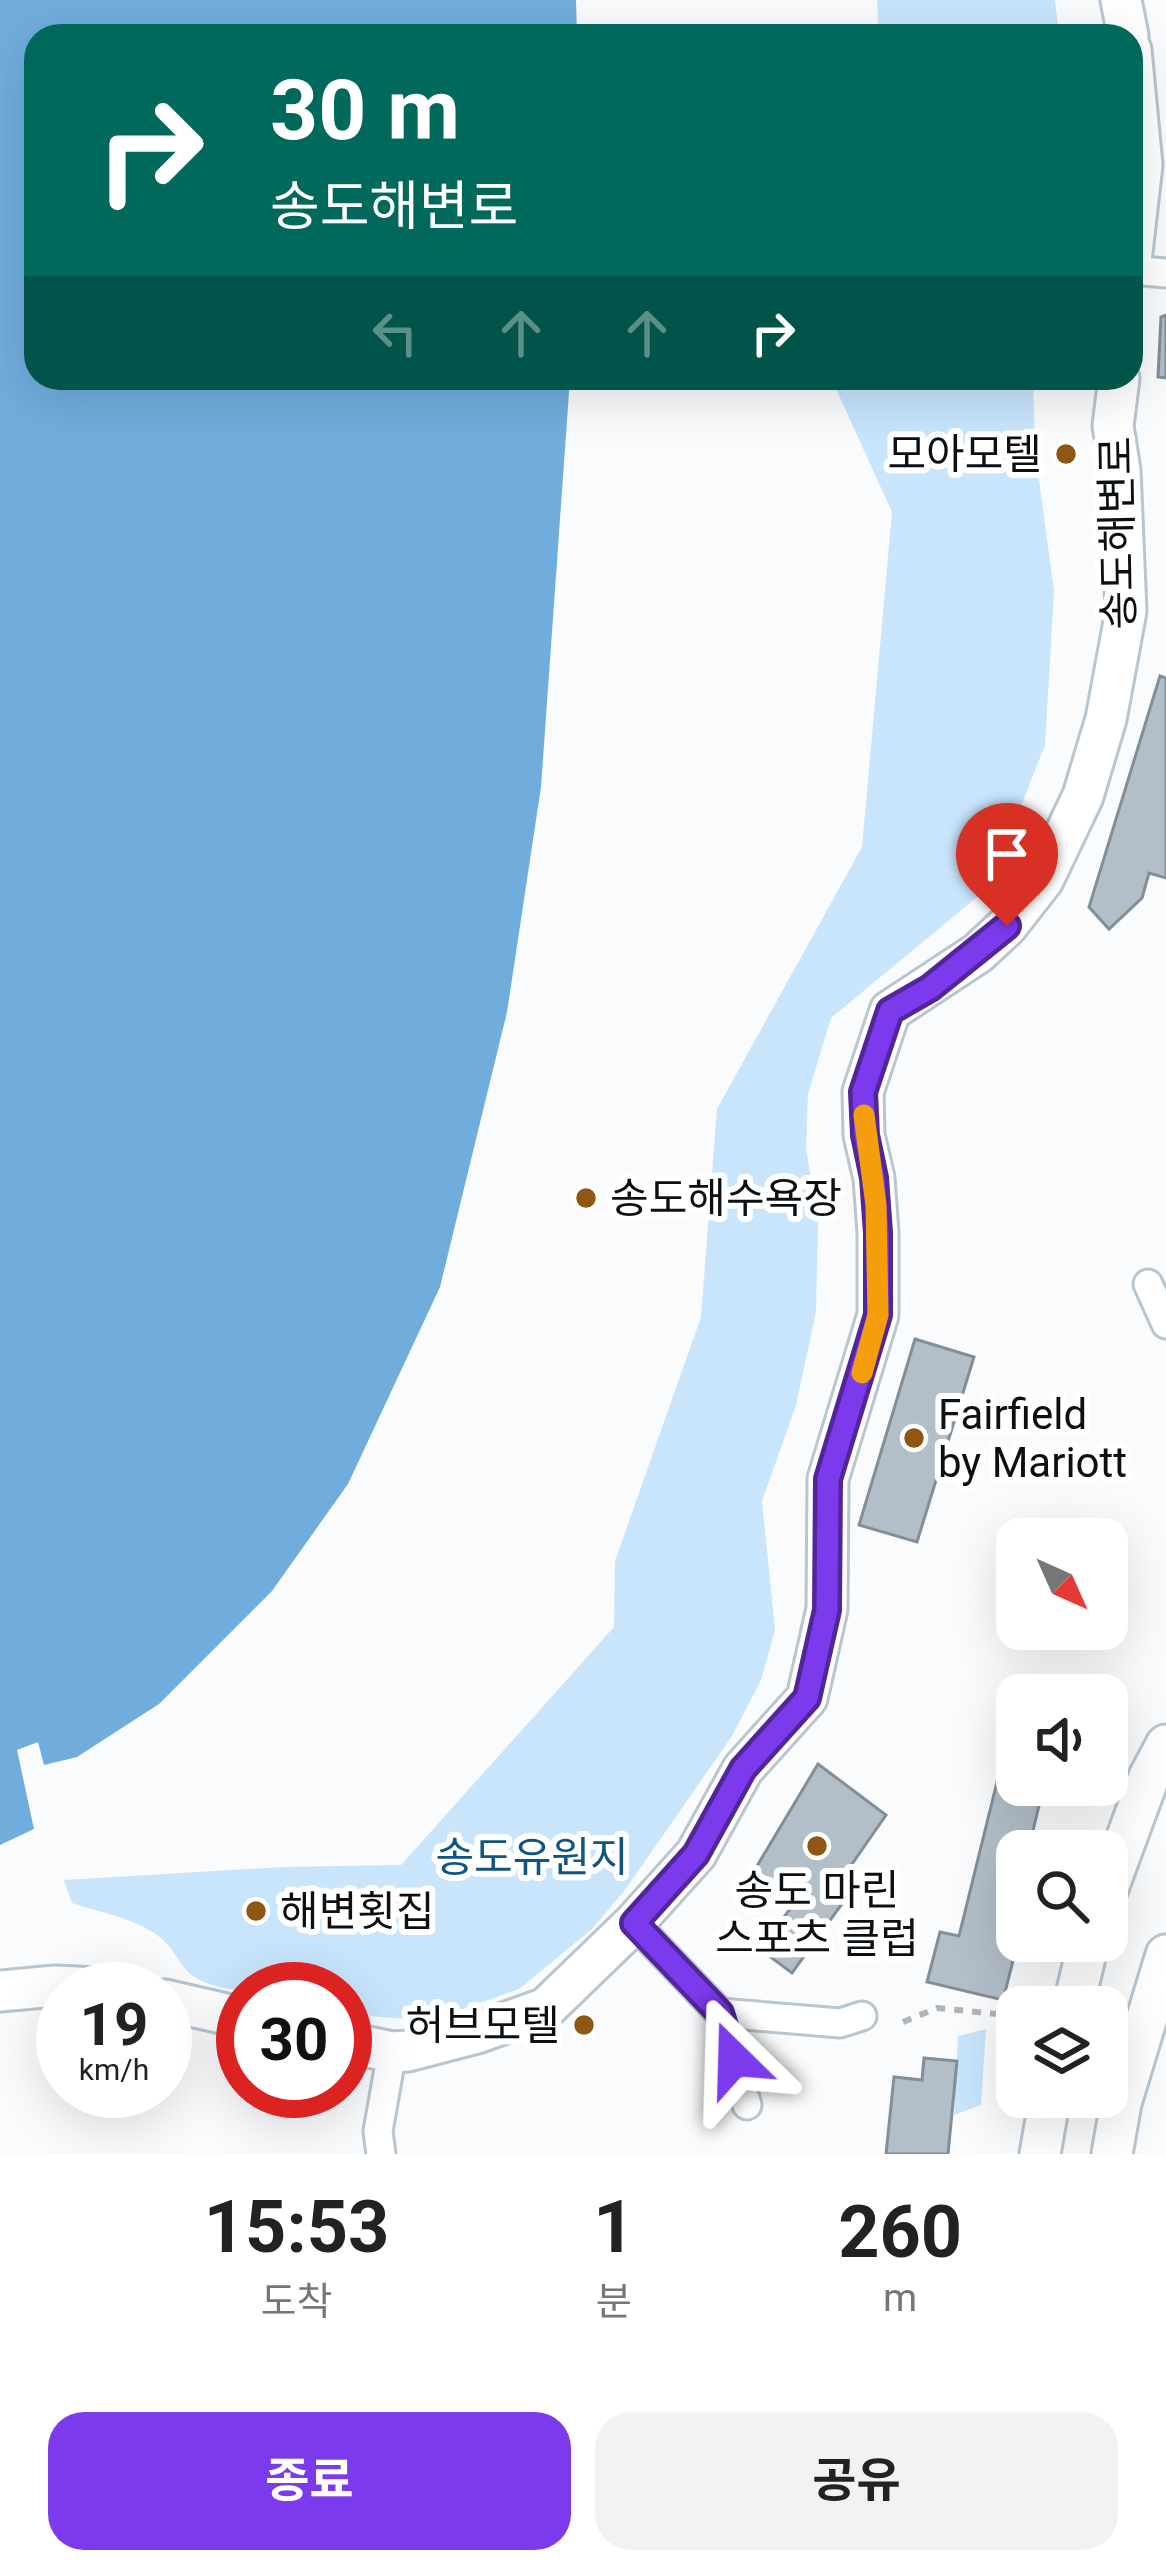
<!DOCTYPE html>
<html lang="ko">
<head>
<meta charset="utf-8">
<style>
  body { margin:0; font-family:Roboto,"Noto Sans KR",sans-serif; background:#f2f2f2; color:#222; height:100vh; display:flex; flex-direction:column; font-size:45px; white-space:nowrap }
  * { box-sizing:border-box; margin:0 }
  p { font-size:39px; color:#767676 }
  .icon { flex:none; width:66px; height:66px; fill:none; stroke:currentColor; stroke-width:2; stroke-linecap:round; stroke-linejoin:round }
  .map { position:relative; height:2154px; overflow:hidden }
  .sheet { display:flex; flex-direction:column; background:#fff; flex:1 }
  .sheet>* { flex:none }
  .guide { position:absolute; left:24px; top:24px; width:1119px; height:366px; border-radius:36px; box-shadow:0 12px 48px #0002; background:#00695c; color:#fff; overflow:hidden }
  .needle { width:78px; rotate:135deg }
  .tools { position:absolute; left:996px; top:1518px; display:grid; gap:24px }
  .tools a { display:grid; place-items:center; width:132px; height:132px; border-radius:24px; background:#fff; box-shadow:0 12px 48px #0002; font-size:60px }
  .speed { position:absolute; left:36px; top:1962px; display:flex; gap:24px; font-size:60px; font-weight:700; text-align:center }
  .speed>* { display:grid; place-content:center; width:156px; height:156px; border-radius:50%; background:#fff; box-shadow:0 12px 48px #0002; line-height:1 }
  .speed small { font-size:30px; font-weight:400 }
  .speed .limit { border:18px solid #d22; background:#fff; color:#111 }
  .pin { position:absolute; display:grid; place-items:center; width:102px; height:102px; color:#fff; margin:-123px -51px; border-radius:50% 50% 50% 0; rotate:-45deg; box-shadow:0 0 12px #0007 }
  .pin .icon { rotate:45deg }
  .me { position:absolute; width:132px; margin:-66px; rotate:338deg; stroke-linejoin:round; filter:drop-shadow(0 0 9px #0008) }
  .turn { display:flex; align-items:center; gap:42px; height:252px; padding:0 48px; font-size:54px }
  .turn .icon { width:156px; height:156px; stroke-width:2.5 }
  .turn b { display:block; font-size:84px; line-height:102px }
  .lanes { display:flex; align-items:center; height:114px; padding:0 48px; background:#0003; justify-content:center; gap:60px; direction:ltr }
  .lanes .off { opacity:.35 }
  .eta { display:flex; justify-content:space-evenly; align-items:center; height:204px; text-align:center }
  .eta b { font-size:72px; font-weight:700; line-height:84px }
  .button { display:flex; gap:24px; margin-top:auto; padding:24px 48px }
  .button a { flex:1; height:138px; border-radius:36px; background:#7c3aed; color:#fff; font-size:48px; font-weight:700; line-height:138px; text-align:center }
  .button a+a { background:#f2f2f2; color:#222 }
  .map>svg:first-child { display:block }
  .green { fill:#c8e5fc }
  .water { fill:#71addc }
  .building { fill:#b2bec8; stroke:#838e98; stroke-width:3 }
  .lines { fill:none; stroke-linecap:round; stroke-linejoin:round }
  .street-casing { stroke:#b9c5cf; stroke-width:33 }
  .secondary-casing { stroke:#b9c5cf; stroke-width:45 }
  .path { stroke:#b1b4b6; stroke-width:6; stroke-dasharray:9 9; stroke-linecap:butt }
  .street { stroke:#fff; stroke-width:27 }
  .secondary { stroke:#fff; stroke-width:39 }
  .route-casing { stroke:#51269a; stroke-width:30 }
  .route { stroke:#7c3aed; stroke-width:21 }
  .slow { stroke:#f59e0b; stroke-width:21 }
  .poi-dot { fill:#905613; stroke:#fff; stroke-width:4.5 }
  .labels { text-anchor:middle; stroke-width:12; stroke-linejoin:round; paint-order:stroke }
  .poi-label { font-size:42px; fill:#0c1013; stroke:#fff; text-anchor:start }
  .street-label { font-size:42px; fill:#0c1013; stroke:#fff }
  .park-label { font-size:42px; fill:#0e5582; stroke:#fff }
</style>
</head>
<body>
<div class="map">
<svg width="1166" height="2154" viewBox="0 0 1166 2154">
  <rect width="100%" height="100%" fill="#f9fbfd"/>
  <g class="green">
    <path d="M877 0H1055L1059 36H879Z"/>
    <path d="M831 378H1033L1035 450 1054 591 1045 745 989 887 831 1018 808 1094 806 1148 818 1223 816 1312 796 1405 762 1501 775 1630 761 1680 732 1736 625 1890 591 1930 519 1989 463 2009 407 2019 345 2014V1989C301 1989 234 1999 198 1979 182 1970 178 1956 167 1944 146 1920 101 1913 72 1903L64 1880 282 1867 401 1865 614 1627 615 1561 701 1317 717 1109 862 847 892 512Z"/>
    <path d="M986 2029 981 2105 954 2115 958 2036Z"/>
  </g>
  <path class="water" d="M0 0H576L577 36H36V378H570L541 787 507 1012 440 1287 348 1484 272 1591 159 1704 77 1757 44 1765 38 1742 17 1750 34 1829 0 1845Z"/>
  <g class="building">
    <path d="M1166 315V378L1158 377 1161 317Z"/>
    <path d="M1160 676 1166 678V878L1149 873 1142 898 1109 929 1089 907Z"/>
    <path d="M915 1339 974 1357 917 1542 859 1525Z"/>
    <path d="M818 1764 886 1815 834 1890 844 1901 792 1973 760 1949 790 1909 751 1876Z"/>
    <path d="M998 1778 1043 1789 1028 1851H1017V1895L1005 1942 1017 1945 1003 2000 927 1982 940 1932 959 1936Z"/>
    <path d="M924 2058 957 2061 948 2154H886L894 2077 922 2080Z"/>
  </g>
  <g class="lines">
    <g class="street-casing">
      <g id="street">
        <path d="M1131 270 1166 273"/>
        <path d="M1148 1284 1166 1324"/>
        <path d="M634 1923 720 2013 747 2105"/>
        <path d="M720 2013 840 2023 862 2016"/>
        <path d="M381 2154 378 2131 392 2052"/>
      </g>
    </g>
    <g class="secondary-casing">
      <g id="secondary">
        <path d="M1121 0 1128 36"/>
        <path d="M1131 50 1142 165 1131 261"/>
        <path d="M1107 1891 1149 1777 1166 1745"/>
        <path d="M0 1991 55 1986 119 1989"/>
        <path d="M165 2000 243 2018"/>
        <path d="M1073 2007 1089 1941"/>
        <path d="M345 2042 392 2052 408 2051 477 2033 546 2008 634 1923 696 1854 743 1769 807 1698 827 1609 828 1479 878 1315V1233L874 1178 864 1135 863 1092 890 1011 978 953 1007 926 1043 880 1083 796 1106 719 1126 611 1120 470 1113 426 1119 378"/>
        <path d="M1040 2154 1050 2097"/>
        <path d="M1112 2154 1121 2103 1166 1955"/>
      </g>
    </g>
    <path class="path" d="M903 2022 937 2008 1017 2016"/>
    <use href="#street" class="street"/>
    <use href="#secondary" class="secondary"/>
  </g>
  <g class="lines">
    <g class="route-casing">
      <path id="route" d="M734 2059 720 2013 634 1923 696 1854 743 1769 807 1698 827 1610 828 1479 878 1315V1233L874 1178 865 1135 863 1092 890 1011 930 988 1007 926"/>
    </g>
    <use href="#route" class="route"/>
    <path class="slow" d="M862 1373 878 1315 876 1205 864 1115"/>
  </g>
  <g class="poi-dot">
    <circle cx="1066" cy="454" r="12"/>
    <circle cx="586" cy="1198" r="12"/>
    <circle cx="914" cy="1438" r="12"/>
    <circle cx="817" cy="1846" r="12"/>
    <circle cx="256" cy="1911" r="12"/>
    <circle cx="584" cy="2025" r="12"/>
  </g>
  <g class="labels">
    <g class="poi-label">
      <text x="1042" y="469" text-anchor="end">모아모텔</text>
      <text x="610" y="1213">송도해수욕장</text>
      <text x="938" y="1429">Fairfield<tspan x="938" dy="48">by Mariott</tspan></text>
      <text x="817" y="1905" text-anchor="middle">송도 마린<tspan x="817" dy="48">스포츠 클럽</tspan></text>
      <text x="280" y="1926">해변횟집</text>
      <text x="560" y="2040" text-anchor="end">허브모텔</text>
    </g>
    <g class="street-label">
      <text transform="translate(1117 533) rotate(-91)" y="15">송도해변로</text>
    </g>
    <g class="park-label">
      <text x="532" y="1872">송도유원지</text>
    </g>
  </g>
</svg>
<div class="tools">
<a><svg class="needle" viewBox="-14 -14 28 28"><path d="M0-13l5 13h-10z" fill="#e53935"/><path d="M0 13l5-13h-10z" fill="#767676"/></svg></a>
<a><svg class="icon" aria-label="sound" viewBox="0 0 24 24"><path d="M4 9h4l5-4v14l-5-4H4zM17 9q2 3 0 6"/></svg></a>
<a><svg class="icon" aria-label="search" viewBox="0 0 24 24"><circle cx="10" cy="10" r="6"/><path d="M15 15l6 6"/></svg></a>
<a><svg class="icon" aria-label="layers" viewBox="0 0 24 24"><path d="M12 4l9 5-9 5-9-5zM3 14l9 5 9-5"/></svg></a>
</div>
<div class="speed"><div>19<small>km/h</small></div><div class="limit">30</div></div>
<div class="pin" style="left:1007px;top:926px;background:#d93025"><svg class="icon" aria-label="arrive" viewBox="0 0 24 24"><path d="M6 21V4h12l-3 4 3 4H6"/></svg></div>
<svg class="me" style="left:734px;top:2059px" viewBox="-20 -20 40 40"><path d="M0-17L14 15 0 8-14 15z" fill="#7c3aed" stroke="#fff" stroke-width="4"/></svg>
<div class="guide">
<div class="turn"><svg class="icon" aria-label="right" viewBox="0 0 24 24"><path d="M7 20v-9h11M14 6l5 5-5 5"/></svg><div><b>30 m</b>송도해변로</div></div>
<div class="lanes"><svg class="icon off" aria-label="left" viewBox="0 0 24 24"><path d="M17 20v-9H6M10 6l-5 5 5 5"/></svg><svg class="icon off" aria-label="ahead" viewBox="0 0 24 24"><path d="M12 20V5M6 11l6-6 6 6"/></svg><svg class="icon off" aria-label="ahead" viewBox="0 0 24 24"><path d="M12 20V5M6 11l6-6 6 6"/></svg><svg class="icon" aria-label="right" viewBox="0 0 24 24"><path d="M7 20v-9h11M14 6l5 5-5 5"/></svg></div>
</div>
</div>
<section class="sheet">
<div class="eta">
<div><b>15:53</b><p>도착</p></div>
<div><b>1</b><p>분</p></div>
<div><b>260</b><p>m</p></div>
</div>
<div class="button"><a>종료</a><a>공유</a></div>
</section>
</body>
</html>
